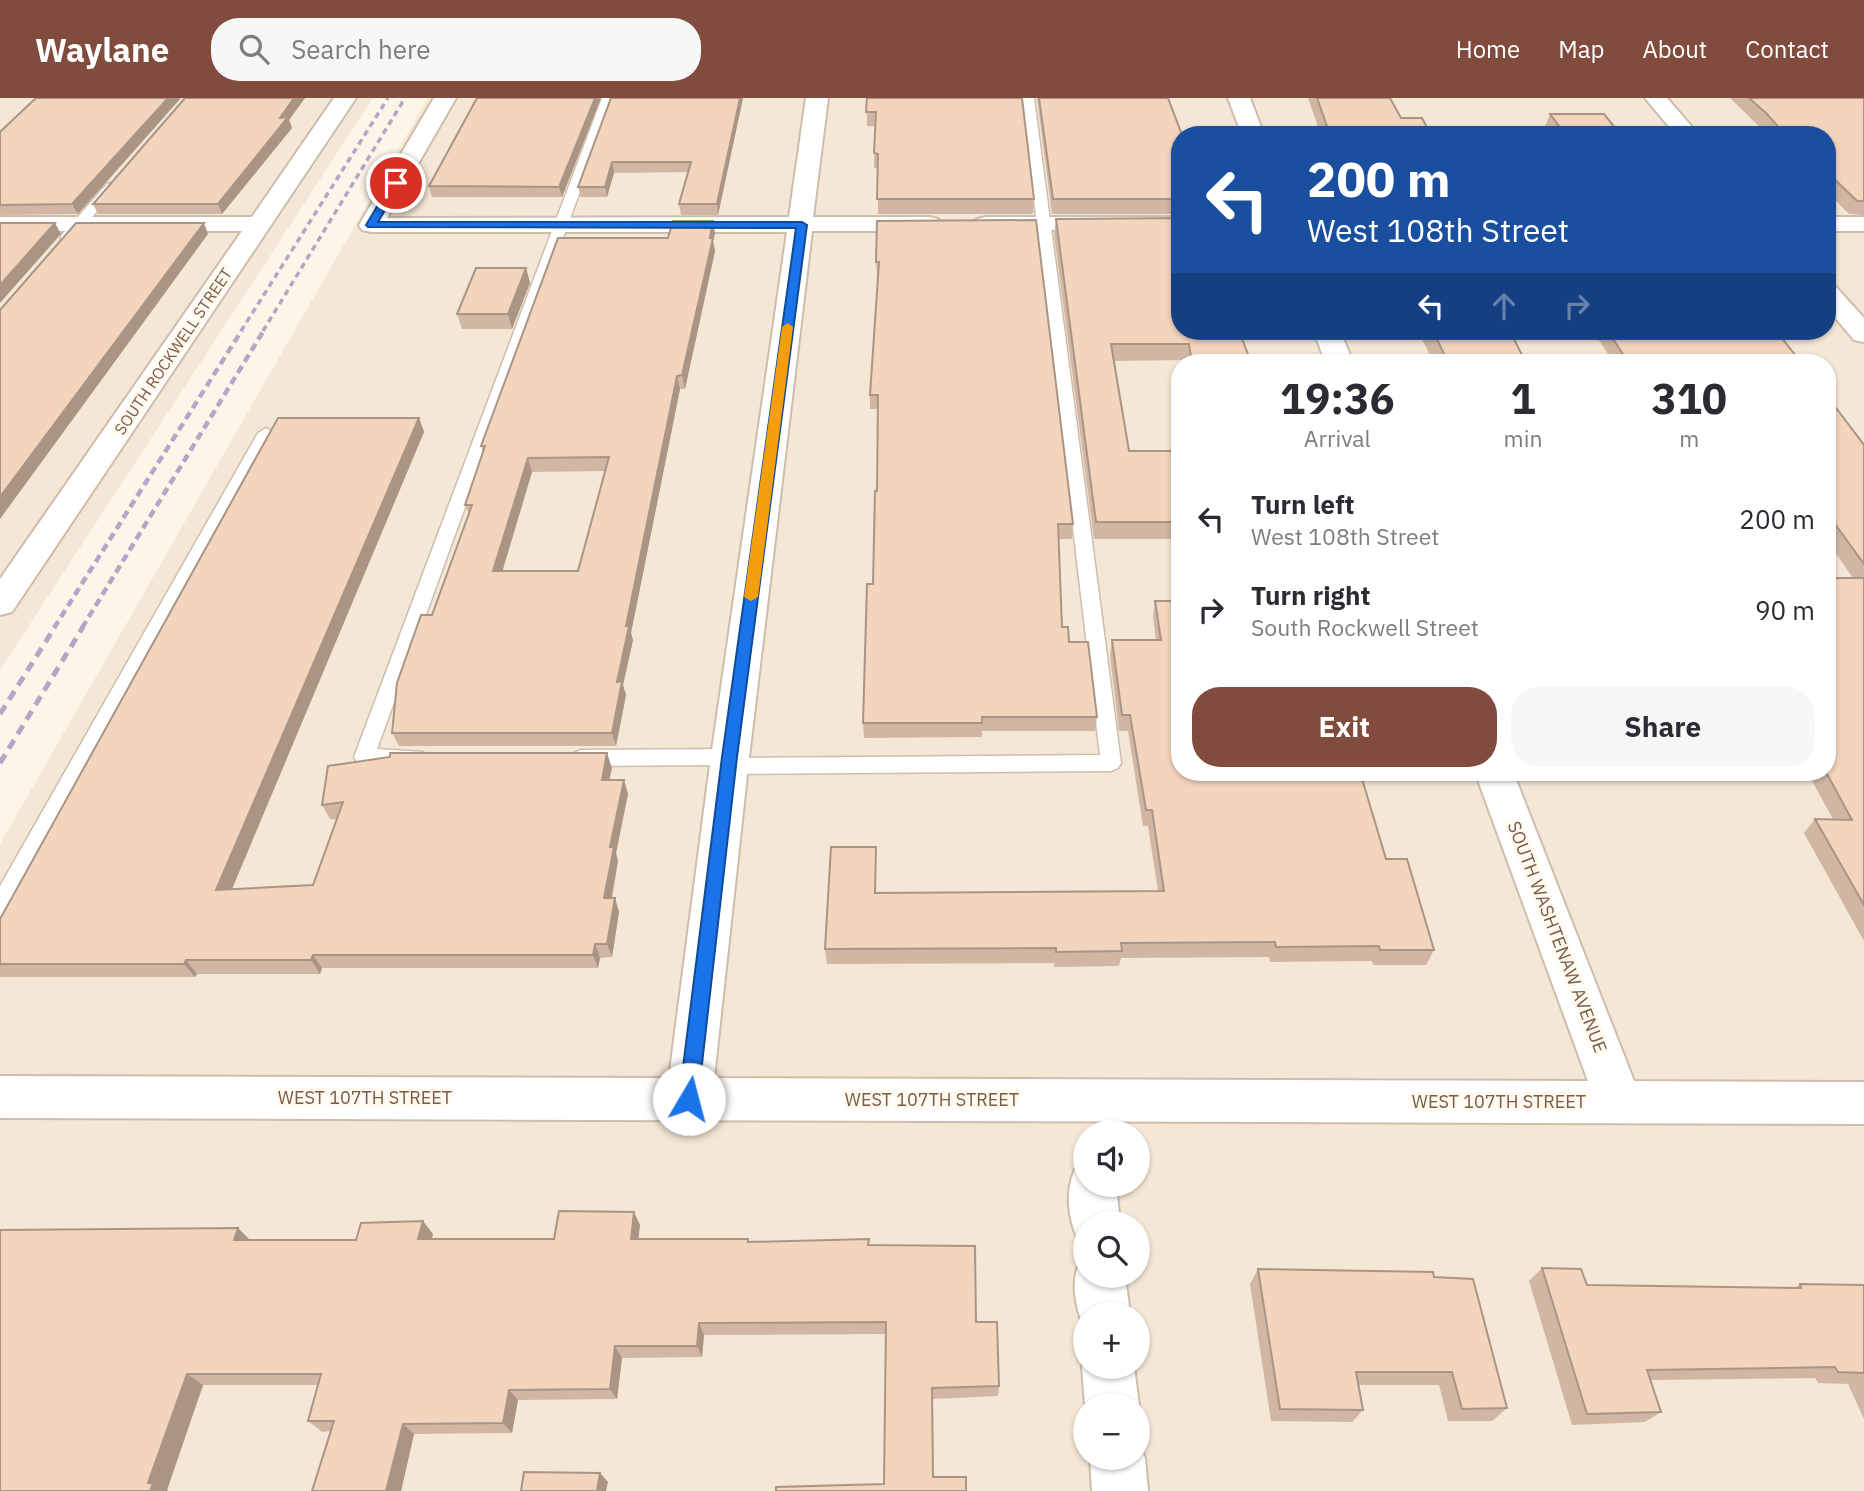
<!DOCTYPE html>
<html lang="en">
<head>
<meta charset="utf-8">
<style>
  body { margin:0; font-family:"IBM Plex Sans",sans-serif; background:#f7f7f7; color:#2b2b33; height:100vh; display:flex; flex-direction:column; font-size:26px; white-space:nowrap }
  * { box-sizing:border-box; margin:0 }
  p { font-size:23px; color:#7c7c81 }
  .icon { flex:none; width:38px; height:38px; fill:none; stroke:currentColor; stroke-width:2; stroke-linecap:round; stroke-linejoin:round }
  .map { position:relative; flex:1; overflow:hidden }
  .details { position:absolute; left:1171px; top:256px; width:665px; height:427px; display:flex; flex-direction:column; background:#fff; border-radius:28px; box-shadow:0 2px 5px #0004 }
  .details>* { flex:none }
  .hud { position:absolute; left:1171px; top:28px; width:665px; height:214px; border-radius:28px; box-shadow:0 2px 5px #0004; background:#1a4fa0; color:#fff; overflow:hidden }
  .fabs { position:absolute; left:1073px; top:1022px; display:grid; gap:14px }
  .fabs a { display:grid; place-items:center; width:77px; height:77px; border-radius:50%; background:#fff; box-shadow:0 2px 5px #0004; font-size:35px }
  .pin { position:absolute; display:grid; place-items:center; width:60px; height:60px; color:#fff; margin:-30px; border:4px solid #fff; border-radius:50%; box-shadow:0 2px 7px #0007 }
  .me { position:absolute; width:77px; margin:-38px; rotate:8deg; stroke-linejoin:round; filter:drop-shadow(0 0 5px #0008) }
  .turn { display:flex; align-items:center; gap:24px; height:147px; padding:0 21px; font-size:32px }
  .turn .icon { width:91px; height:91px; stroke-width:2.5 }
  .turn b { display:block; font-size:49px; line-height:60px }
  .lanes { display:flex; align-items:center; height:66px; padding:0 21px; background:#0003; justify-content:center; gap:35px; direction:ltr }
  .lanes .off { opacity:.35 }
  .eta { display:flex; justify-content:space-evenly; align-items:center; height:119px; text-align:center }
  .eta b { font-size:42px; font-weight:700; line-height:49px }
  .cta { display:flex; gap:14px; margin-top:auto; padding:14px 21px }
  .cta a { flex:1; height:80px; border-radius:28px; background:#814b3d; color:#fff; font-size:28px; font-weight:700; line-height:80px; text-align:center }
  .cta a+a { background:#f7f7f7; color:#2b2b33 }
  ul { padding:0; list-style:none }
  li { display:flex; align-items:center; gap:21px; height:91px; padding:0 21px }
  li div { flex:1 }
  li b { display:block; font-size:26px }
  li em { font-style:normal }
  header { display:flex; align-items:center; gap:42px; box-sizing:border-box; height:98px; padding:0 35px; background:#814b3d; color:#fff }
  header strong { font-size:33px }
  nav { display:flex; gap:38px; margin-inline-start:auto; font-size:24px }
  .search { width:490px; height:63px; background:#f7f7f7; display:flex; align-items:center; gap:18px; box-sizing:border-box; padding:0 24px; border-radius:28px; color:#7c7c81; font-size:26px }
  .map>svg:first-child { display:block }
  .residential { fill:#f5e7d5; fill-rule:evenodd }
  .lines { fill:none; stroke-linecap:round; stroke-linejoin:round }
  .lane-casing { stroke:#cfbdac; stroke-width:3 }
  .street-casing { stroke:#cfbdac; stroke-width:4 }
  .lane { fill:#fff; fill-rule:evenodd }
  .street { fill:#fff; fill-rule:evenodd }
  .rail-far2 { stroke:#b8a4c8; stroke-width:3.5; stroke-dasharray:6 4.5; stroke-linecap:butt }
  .rail-far1 { stroke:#b8a4c8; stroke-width:4.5; stroke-dasharray:8 5; stroke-linecap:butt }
  .rail { stroke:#b8a4c8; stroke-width:5; stroke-dasharray:10 7; stroke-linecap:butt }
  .wall { fill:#d1b7a3; fill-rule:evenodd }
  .shaded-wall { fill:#aa9585 }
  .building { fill:#f3d5be; stroke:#aa9585; stroke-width:2; fill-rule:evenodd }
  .route { fill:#1a73e8; stroke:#114b97; stroke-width:2 }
  .slow { fill:#f59e0b }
  .labels { text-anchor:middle; stroke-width:6; stroke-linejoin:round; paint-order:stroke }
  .far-street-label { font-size:16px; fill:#785c4a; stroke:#fff9ee }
  .street-label { font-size:18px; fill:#785c4a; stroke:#fff9ee }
</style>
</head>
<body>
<header>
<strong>Waylane</strong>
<div class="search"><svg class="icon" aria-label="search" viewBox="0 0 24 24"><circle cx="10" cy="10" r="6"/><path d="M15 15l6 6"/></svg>Search here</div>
<nav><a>Home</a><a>Map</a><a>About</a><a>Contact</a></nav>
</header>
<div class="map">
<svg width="1864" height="1393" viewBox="0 0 1864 1393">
  <rect width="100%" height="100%" fill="#fdf5e7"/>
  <g class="residential">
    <path d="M0 0H373L0 572Z"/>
    <path d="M428 0H1864V1393H0V746ZM1180 37H1827V233H1180ZM1180 264H1827V674H1180ZM1085 1034H1138V1087H1085ZM1085 1125H1138V1178H1085ZM1085 1216H1138V1269H1085ZM1085 1307H1138V1360H1085Z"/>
  </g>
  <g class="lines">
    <g class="lane-casing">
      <g id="lane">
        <path d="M602 0H614L377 651 423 654 426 659 423 664 416 667 357 664 354 659Z"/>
        <path d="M1022 0H1034L1121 665 1118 670 1111 673 729 676 722 673 719 667 581 668 574 665 571 660 574 655 581 652 730 651 737 654 740 660 1100 657Z"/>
        <path d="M111 85 115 86V92L71 144H61V138L107 86Z"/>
        <path d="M266 330 274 335 8 816 0 818V788L258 335Z"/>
      </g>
    </g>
    <g class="street-casing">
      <g id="street">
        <path d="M334 0H356L12 514 0 517V481L242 133H0V119H252Z"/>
        <path d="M434 0H456L387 120 789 119 806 0H828L813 119H929L938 121 941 126 938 131 929 133H812L749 659 714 980 1588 983 1475 674H1513L1634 983 1864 984V1026L0 1020V978L669 980 711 659 787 134H371L362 132 359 127Z"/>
        <path d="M1228 0H1250L1264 37H1242Z"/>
        <path d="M1645 0H1667L1699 37H1676Z"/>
        <path d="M986 119H1180V133L977 131 974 126 977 121Z"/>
        <rect x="1827" y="119" width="37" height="14"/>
        <path d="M1827 186 1836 189 1864 220V244L1854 242 1827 210Z"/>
        <path d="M1314 233H1340L1353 264H1325Z"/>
        <path d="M1085 1067V1087H1116L1120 1125H1085V1145L1078 1142C1068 1119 1065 1094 1075 1071Z"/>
        <path d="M1085 1159V1178H1125L1130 1216H1085V1232C1076 1212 1067 1176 1085 1159Z"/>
        <path d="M1085 1261V1269H1134L1139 1307 1138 1310V1307H1085L1082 1269Z"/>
        <path d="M1138 1343 1145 1360 1148 1393H1092L1090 1360H1138Z"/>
      </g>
    </g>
    <use href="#lane" class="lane"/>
    <use href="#street" class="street"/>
    <g class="rail-far2">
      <path d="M241 233 388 0"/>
      <path d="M263 233 405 0"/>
    </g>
    <g class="rail-far1">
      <path d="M54 530 242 232"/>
      <path d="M82 530 264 232"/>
    </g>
    <g class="rail">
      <path d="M0 616 55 529"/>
      <path d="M0 665 83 529"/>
    </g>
  </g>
  <g class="wall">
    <path d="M36 0 78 116 0 117V34Z"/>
    <path d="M185 0H305L289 22 292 30 222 116H98L93 106Z"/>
    <path d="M477 0H601L562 99H432L429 88Z"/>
    <path d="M611 0H743L718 117H681L679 106 688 74 614 75 607 99H581L578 89Z"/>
    <path d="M867 0 1034 101 1033 116H878V70H874L875 28H867Z"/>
    <path d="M1037 0H1168L1180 37V116H1052Z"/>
    <path d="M1308 0H1390L1401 20 1431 37H1321Z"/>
    <path d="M1730 0H1864V117L1849 116 1827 94V37H1768Z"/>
    <path d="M1550 16 1621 37H1552L1545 29Z"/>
    <path d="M1056 121 1251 264H1186V262L1114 263 1129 353H1180V441H1094L1054 136Z"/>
    <path d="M713 123 715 136 713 143 715 153 685 291H680L631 535 633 542 623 587 626 597 616 648H399L392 635 432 517 469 417 465 407 483 355 481 348 668 140ZM605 373 578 473H502L532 374Z"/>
    <path d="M877 123 1073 426 1072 441H1058L1062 529 1069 544 1097 619 1095 633H982V639L864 640 863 625 873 486 877 393 878 311H870V297L878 178H877L876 164Z"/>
    <path d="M526 170 530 185 512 231H462L457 216Z"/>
    <path d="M1418 233H1510L1523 259 1522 263 1523 264H1433Z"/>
    <path d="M1593 233H1776L1801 264H1613Z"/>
    <path d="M1827 298 1864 347V843L1804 735 1815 721H1833L1807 674H1827L1853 480 1827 443Z"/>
    <path d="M419 320 424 334 232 791 313 787 337 721H330L322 707 612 670 609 682 628 696 616 755 618 763 612 800H615L619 814 612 859 600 860 598 870H322L320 876H197L195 879H0V821Z"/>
    <path d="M1155 503 1180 674 1386 761 1434 852 1426 867H1373L1372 863 1270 864 1269 859 1121 860 1119 868 1054 869V865L827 866 825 851 876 749V795L1158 793 1148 728H1143L1128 633H1119L1110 558 1112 542H1156L1153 519Z"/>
    <path d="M640 1127 638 1141H748L749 1144 869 1141V1147L976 1224 999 1288 998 1298 932 1301 884 1386 886 1236 704 1237 702 1259 622 1260 617 1301 518 1302 512 1335 414 1336 401 1393H312L330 1333 322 1334 308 1323 318 1287H203L167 1392 168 1393H0L250 1142H356L433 1136 432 1141H554Z"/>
    <path d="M1542 1170 1587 1187 1795 1190 1800 1186 1864 1187V1321L1848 1286 1818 1285 1815 1280 1651 1282 1661 1314 1645 1324 1572 1327 1529 1183Z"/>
    <path d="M1258 1171 1434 1179 1507 1310 1492 1323H1448L1439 1287H1358L1363 1312 1352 1324 1271 1323 1250 1186Z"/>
  </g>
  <g class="shaded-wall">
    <path d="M168 0H181L78 116 72 106Z"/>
    <path d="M294 0H305L289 22 292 30 222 116 218 106Z"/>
    <path d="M595 0H601L562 99 559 89Z"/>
    <path d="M740 0H743L718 117 717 106Z"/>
    <path d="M612 64 614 75 607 99 605 89Z"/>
    <path d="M713 123 715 136 713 143 715 153 685 291 682 277Z"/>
    <path d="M55 125 61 136 0 205V187Z"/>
    <path d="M204 125 208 136 0 421V399Z"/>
    <path d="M526 170 530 185 512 231 508 216Z"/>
    <path d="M677 278 680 291 631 535 633 542 623 587 626 597 616 648 612 635 617 584 626 528Z"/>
    <path d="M419 320 424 334 226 805 216 792Z"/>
    <path d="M528 360 532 374 498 488 493 473Z"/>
    <path d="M607 655 612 670 606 696 602 682Z"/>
    <path d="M624 682 628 696 616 755 618 763 609 814 604 800 610 749Z"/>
    <path d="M876 749V810L875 795Z"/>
    <path d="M615 800 619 814 612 859 607 846Z"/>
    <path d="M595 846 600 860 598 870 593 857Z"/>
    <path d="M313 857 322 870 320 876 311 862Z"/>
    <path d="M186 862 197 876 195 879 184 866Z"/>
    <path d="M634 1114 640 1127 637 1154 631 1141Z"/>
    <path d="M423 1123 433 1136 428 1154 418 1141Z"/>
    <path d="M238 1130 252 1144 234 1142Z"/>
    <path d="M699 1225 704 1237 702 1259 697 1248Z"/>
    <path d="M615 1248 622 1260 617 1301 610 1291Z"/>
    <path d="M187 1276 203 1287 167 1392 168 1393H150L148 1385Z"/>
    <path d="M509 1292 518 1302 512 1335 503 1325Z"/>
    <path d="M403 1326 414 1336 401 1393H386Z"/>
    <path d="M600 1375 608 1384 606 1393H597Z"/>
  </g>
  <g class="building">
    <path d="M36 0H168L72 106 0 107V34Z"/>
    <path d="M185 0H294L280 20 288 19 218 106H93Z"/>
    <path d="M477 0H595L559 89 429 88Z"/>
    <path d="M611 0H740L717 106H679L691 64H612L605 89H578Z"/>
    <path d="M867 0H1022L1034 101H877L878 56 874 55 876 14H866Z"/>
    <path d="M1039 0H1168L1182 37H1180V101H1053Z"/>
    <path d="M1317 0H1390L1401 20H1422L1431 37H1332L1327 28Z"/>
    <path d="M1749 0H1864V103H1857L1827 74V37H1786L1766 15Z"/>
    <path d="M1550 16H1604L1621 37H1566Z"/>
    <path d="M1180 120V233H1239L1251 264H1192L1189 246H1111L1129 353H1180V424H1096L1056 121Z"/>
    <path d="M1036 122 1073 426H1058L1062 529H1068L1069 544H1088L1097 619H982V625H863L867 486H873L875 393H877L878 297H870L879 164H876L877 123Z"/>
    <path d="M673 123H713L710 140H713L682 277 677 278 626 528H629L617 584 622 583 612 635H392L397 585 421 517H432L472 407H465L485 348H481L558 140H668ZM609 359 578 473H493L528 360Z"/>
    <path d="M0 125H55L0 187Z"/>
    <path d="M76 125H204L0 399V212Z"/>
    <path d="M476 170H526L508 216H457Z"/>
    <path d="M1433 233H1510L1523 259H1521L1523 264H1448Z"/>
    <path d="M1608 233H1776L1801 264H1628Z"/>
    <path d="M1827 298 1864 347V466L1827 415Z"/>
    <path d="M278 320H419L216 792 313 787 343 704 322 707 328 668 390 659V655H607L602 682H624L610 749H614L604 800H615L607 846H595L593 857H313L311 862H186L184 866H0V821Z"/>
    <path d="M1827 480H1864V807L1815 721 1852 722 1826 674H1827Z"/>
    <path d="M1155 503H1180V674H1360L1386 761H1407L1434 852H1380L1379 848 1276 849 1275 844 1121 845 1122 853 1056 854V850L825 851 831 749H876L875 795 1164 793 1152 712H1146L1130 617H1122L1112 542H1161Z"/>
    <path d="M559 1113 634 1114 631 1141H748V1144L869 1141 868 1147 975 1148 976 1224H997L999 1288 932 1290 933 1379H966V1393H776V1389L884 1386 886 1224 699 1225 697 1248H615L610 1291 509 1292 503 1325 403 1326 386 1393H312L334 1323H308L321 1276H187L148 1385H153L150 1393H0V1132L238 1130 234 1142H356L361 1125 423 1123 418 1141H554Z"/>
    <path d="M1542 1170 1581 1171 1587 1187 1801 1190 1800 1186 1864 1187V1275L1838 1274 1835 1269 1647 1272 1661 1314 1587 1316Z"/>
    <path d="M1258 1171 1433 1174 1434 1179 1473 1181 1507 1310 1462 1311 1452 1274H1356L1363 1312 1280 1311Z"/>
    <path d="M524 1374 600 1375 597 1393H521Z"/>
  </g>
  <path class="route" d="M396 82 401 85 378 124H802L807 127 737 659 698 1001 696 1007 689 1010 682 1007 679 1001 722 659 796 130 368 129 366 127 391 85Z"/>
  <path class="slow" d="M788 225 793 229 758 499 751 503 744 499 782 229Z"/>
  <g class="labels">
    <g class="far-street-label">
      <text transform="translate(173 253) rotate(-56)" y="6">SOUTH ROCKWELL STREET</text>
    </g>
    <g class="street-label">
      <text transform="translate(1557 839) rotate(69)" y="6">SOUTH WASHTENAW AVENUE</text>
      <text x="365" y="1006">WEST 107TH STREET</text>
      <text x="932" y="1008">WEST 107TH STREET</text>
      <text x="1499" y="1010">WEST 107TH STREET</text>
    </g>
  </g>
</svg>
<div class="fabs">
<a><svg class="icon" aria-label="sound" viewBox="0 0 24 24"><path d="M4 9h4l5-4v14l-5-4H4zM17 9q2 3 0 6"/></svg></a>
<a><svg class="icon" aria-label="search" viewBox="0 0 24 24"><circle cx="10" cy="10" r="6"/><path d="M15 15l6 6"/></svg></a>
<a>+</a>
<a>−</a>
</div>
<div class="pin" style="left:396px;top:85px;background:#d93025"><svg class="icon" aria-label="arrive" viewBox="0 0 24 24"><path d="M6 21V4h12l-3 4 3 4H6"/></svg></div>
<svg class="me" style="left:689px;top:1001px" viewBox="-20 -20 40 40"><circle r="19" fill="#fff"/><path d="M0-13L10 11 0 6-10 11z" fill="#1a73e8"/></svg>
<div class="hud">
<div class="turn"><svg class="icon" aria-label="left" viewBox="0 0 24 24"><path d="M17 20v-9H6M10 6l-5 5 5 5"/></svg><div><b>200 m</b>West 108th Street</div></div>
<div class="lanes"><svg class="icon" aria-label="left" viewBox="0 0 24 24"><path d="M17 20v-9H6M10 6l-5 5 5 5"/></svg><svg class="icon off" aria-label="ahead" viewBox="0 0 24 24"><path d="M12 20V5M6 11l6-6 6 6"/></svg><svg class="icon off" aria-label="right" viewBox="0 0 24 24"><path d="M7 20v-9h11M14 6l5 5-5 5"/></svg></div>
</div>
<section class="details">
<div class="eta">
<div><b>19:36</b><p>Arrival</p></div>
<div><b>1</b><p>min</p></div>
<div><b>310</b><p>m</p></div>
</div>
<ul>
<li><svg class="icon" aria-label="left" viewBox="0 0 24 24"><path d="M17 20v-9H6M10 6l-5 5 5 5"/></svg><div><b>Turn left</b><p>West 108th Street</p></div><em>200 m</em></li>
<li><svg class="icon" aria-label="right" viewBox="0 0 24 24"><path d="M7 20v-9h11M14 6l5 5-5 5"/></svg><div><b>Turn right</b><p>South Rockwell Street</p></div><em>90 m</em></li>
</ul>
<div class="cta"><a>Exit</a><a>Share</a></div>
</section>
</div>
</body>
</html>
